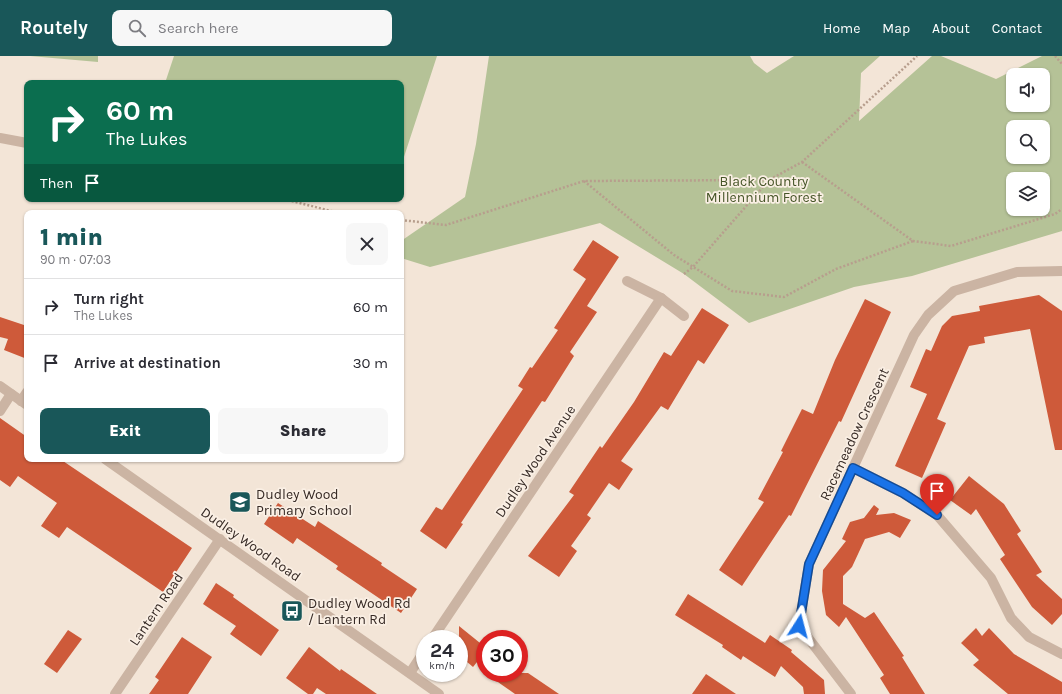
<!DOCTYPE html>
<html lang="en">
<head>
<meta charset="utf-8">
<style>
  body { margin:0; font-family:Karla,sans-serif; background:#f7f7f7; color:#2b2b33; height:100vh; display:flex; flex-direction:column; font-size:15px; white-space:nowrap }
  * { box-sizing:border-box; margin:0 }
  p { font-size:13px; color:#7c7c81 }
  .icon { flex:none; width:22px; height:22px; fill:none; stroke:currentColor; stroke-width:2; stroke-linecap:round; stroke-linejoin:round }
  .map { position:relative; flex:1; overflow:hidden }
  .drawer { position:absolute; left:24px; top:154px; width:380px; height:252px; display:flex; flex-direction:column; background:#fff; border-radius:8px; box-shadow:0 1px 3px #0004 }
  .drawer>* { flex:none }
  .guide { position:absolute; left:24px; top:24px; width:380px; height:122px; border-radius:8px; box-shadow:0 1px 3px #0004; background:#0b6e4f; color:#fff; overflow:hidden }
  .controls { position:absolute; left:1006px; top:12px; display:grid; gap:8px }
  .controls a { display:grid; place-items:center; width:44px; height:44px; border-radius:8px; background:#fff; box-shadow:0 1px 3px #0004; font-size:20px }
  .speed { position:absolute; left:416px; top:574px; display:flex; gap:8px; font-size:20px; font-weight:700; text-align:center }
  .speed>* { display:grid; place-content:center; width:52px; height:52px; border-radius:50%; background:#fff; box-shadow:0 1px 3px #0004; line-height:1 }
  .speed small { font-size:10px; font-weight:400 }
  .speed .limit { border:6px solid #d22; background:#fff; color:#111 }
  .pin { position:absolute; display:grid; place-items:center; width:34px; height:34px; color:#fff; margin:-41px -17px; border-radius:50% 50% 50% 0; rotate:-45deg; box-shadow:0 0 4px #0007 }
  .pin .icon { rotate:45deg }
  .me { position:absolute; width:44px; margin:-22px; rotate:9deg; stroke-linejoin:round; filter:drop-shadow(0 0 3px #0008) }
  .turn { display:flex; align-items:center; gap:14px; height:84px; padding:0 16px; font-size:18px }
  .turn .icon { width:52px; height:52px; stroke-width:2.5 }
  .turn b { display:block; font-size:28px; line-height:34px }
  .then { display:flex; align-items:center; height:38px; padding:0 16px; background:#0003; gap:8px; font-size:15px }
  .round { display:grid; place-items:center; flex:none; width:42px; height:42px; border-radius:8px; background:#f7f7f7 }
  .summary { display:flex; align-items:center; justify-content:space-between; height:68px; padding:0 16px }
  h1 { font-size:24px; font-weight:800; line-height:30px; color:#195759 }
  .cta { display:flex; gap:8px; margin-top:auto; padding:8px 16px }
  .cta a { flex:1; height:46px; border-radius:8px; background:#195759; color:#fff; font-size:16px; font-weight:800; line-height:46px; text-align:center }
  .cta a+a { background:#f7f7f7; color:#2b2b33 }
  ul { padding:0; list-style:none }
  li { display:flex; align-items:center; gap:12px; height:56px; padding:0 16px; border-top:1px solid #e1e1e2 }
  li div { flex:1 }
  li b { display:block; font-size:15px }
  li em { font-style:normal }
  header { display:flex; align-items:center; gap:24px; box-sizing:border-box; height:56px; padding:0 20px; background:#195759; color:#fff }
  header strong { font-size:19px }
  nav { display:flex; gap:22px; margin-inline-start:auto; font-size:14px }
  .search { width:280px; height:36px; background:#f7f7f7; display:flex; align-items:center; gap:10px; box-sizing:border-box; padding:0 14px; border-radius:8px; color:#7c7c81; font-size:15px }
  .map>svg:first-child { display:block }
  .green { fill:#b5c297; fill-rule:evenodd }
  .building { fill:#ce5a3a }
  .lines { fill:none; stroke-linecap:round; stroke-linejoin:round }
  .path { stroke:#b79e8d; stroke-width:2.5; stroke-dasharray:2 2; stroke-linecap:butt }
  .minor { stroke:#cbb4a3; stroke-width:10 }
  .route-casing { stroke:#114b97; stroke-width:10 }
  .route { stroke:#1a73e8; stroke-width:7 }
  .labels { text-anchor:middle; stroke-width:3.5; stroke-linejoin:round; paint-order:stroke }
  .park-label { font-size:14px; fill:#465528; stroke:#faefe4 }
  .street-label { font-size:14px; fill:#362a25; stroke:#faefe4 }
  .poi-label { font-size:14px; fill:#362a25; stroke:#faefe4; text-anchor:start }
</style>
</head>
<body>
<header>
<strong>Routely</strong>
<div class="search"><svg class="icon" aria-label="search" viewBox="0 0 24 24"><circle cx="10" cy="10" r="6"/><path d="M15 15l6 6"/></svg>Search here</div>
<nav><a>Home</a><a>Map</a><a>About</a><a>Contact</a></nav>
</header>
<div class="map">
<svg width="1062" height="638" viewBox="0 0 1062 638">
  <rect width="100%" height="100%" fill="#f3e5d7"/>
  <g class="green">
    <path d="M30 0H98V6Z"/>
    <path d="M174 0H437L401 110V27H165Z"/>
    <path d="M489 0H750L754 7 767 17 794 0H880L861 17 859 65 932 0H941L996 23 1042 0H1062V175L912 220 854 231 749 267 684 218 600 167 430 211 401 202V185L465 141 476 88ZM1013 19H1043V49H1013ZM1013 71H1043V101H1013ZM1013 123H1043V153H1013Z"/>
  </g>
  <g class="building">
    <path d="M593 184 619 201 587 250 597 256 570 296 574 300 545 346 542 345 461 467 463 468 446 493 420 475 436 451 442 454 523 333 518 330 530 311 532 312 558 274 554 272 586 223 573 214Z"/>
    <path d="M1039 239 1062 255V394H1055L1030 273 984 281 985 287 969 290 937 363 946 367 922 422 895 410 927 338 910 331 926 293 931 295 942 270 952 260 980 255 979 250Z"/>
    <path d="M865 243 891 256 841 366 839 365 791 460 789 459 742 530 719 514 764 446 758 443 783 396 781 395 802 353 813 358 835 304Z"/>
    <path d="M702 252 729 269 704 308 698 304 668 354 661 350 621 405 633 413 619 434 609 427 587 459 591 462 571 490 577 495 559 521 528 500 574 439 569 436 600 390 602 392 634 346 664 296 671 300Z"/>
    <path d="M0 261 27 270V303L4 294 8 283 0 281Z"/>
    <path d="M0 362 27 381V403H60L192 492 163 536 67 471 59 482 41 470 57 447 18 420 10 431 0 424Z"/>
    <path d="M969 420 1004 448 1021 475 1017 478 1042 516 1036 519 1062 543V558L1052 569 1032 551 1000 503 1005 499 976 453 971 459 950 444Z"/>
    <path d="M278 447 315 471 318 465 382 507 381 509 417 533 401 557 336 513 338 510 297 482 293 488 264 468Z"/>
    <path d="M874 449 879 453 876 459 894 457 911 464 900 482 889 476 865 483 852 511 843 520V548L865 562 874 556 904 600 902 601 925 638H890L880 622 884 619 846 561 839 571 826 559 822 535 823 514 846 485 842 483 850 466 864 462Z"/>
    <path d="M216 527 234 539 233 541 279 574 261 600 230 578 236 570 203 548Z"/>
    <path d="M688 538 765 587 770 579 792 594 791 596 824 624 825 638H804L803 631 781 610 775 621 743 600 741 604 722 591 723 589 675 559Z"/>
    <path d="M459 570 485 591V596L473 611 459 599Z"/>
    <path d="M976 572 982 580 989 572 1014 598 1062 626V638H1008L973 609 979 604 961 587Z"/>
    <path d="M68 574 82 583 57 617 44 608Z"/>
    <path d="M182 581 212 601 188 638H149L159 624 155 621Z"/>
    <path d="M309 591 340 615 341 613 377 638H326L317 632 313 638H308L286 622Z"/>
    <path d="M485 617H528L559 638H515Z"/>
    <path d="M706 618 736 638H692Z"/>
  </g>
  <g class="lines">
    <g class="path">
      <path d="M1055 0 1062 8"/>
      <path d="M802 106 913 185 951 190 1055 158 1062 153"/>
      <path d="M584 125 674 199 732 235 784 241 836 213 913 185"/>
      <path d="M284 143 339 157"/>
      <path d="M401 164 446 169 584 125 769 124 802 106 917 0"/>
      <path d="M684 218 693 211 769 124"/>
    </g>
    <g class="minor">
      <path d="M0 82 27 87"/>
      <path d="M627 225 661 242 684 260"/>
      <path d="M0 330 27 349"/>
      <path d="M21 345 27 336"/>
      <path d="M0 355 11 338"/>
      <path d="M105 403 439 638"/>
      <path d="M853 412 903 437 937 459 991 522 1011 562 1029 581 1062 598"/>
      <path d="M432 583 661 242"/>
      <path d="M410 617 425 594"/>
      <path d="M115 638 220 483"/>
      <path d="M851 638 799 570 809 508 914 279 928 259 954 235 1017 216 1062 215"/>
    </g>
  </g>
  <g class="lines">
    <g class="route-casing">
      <path id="route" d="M799 570 809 508 853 412 903 437 937 459"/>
    </g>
    <use href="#route" class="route"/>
  </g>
  <defs>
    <g id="school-square" transform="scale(1.15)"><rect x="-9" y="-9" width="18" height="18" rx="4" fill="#195759" stroke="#faefe4"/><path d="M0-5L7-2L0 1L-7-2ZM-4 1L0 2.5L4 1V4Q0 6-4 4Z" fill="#fff"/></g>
    <g id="bus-square" transform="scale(1.15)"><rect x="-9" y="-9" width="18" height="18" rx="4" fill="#195759" stroke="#faefe4"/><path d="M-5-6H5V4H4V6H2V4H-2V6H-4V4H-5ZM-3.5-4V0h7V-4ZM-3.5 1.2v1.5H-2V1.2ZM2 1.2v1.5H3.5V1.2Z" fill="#fff"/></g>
  </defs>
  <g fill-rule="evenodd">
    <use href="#school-square" x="240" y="446"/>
    <use href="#bus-square" x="292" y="555"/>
  </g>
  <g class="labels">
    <g class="park-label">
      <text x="764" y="130">Black Country<tspan x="764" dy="16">Millennium Forest</tspan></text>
    </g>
    <g class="street-label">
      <text transform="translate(854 378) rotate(-65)" y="5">Racemeadow Crescent</text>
      <text transform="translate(535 405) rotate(-56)" y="5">Dudley Wood Avenue</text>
      <text transform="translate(251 488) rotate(35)" y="5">Dudley Wood Road</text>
      <text transform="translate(156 553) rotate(-56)" y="5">Lantern Road</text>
    </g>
    <g class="poi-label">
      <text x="256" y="443">Dudley Wood<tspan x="256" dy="16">Primary School</tspan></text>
      <text x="308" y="552">Dudley Wood Rd<tspan x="308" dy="16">/ Lantern Rd</tspan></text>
    </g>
  </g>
</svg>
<div class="controls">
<a><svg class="icon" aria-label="sound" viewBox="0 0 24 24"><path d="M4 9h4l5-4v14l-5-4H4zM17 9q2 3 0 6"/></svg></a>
<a><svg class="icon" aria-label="search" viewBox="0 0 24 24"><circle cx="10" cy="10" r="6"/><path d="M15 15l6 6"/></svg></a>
<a><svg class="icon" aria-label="layers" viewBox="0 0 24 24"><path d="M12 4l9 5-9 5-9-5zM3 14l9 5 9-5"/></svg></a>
</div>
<div class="speed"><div>24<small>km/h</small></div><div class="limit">30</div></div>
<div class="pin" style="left:937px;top:459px;background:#d93025"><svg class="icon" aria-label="arrive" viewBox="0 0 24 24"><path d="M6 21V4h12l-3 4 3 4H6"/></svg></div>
<svg class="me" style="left:799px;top:570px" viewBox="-20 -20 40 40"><path d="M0-17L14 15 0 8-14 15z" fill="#1a73e8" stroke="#fff" stroke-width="4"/></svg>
<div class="guide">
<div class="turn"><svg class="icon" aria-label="right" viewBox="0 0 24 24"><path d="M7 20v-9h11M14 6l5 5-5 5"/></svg><div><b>60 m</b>The Lukes</div></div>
<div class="then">Then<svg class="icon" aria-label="arrive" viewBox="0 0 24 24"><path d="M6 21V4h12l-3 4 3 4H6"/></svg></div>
</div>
<section class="drawer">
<div class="summary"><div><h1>1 min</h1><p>90 m · 07:03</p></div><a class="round"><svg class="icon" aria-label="close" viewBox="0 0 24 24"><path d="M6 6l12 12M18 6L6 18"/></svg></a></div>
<ul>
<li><svg class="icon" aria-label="right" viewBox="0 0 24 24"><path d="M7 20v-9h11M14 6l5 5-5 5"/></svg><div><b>Turn right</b><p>The Lukes</p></div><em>60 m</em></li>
<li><svg class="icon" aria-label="arrive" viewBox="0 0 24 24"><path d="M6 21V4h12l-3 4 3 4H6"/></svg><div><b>Arrive at destination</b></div><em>30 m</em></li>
</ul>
<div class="cta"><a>Exit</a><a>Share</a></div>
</section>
</div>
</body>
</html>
